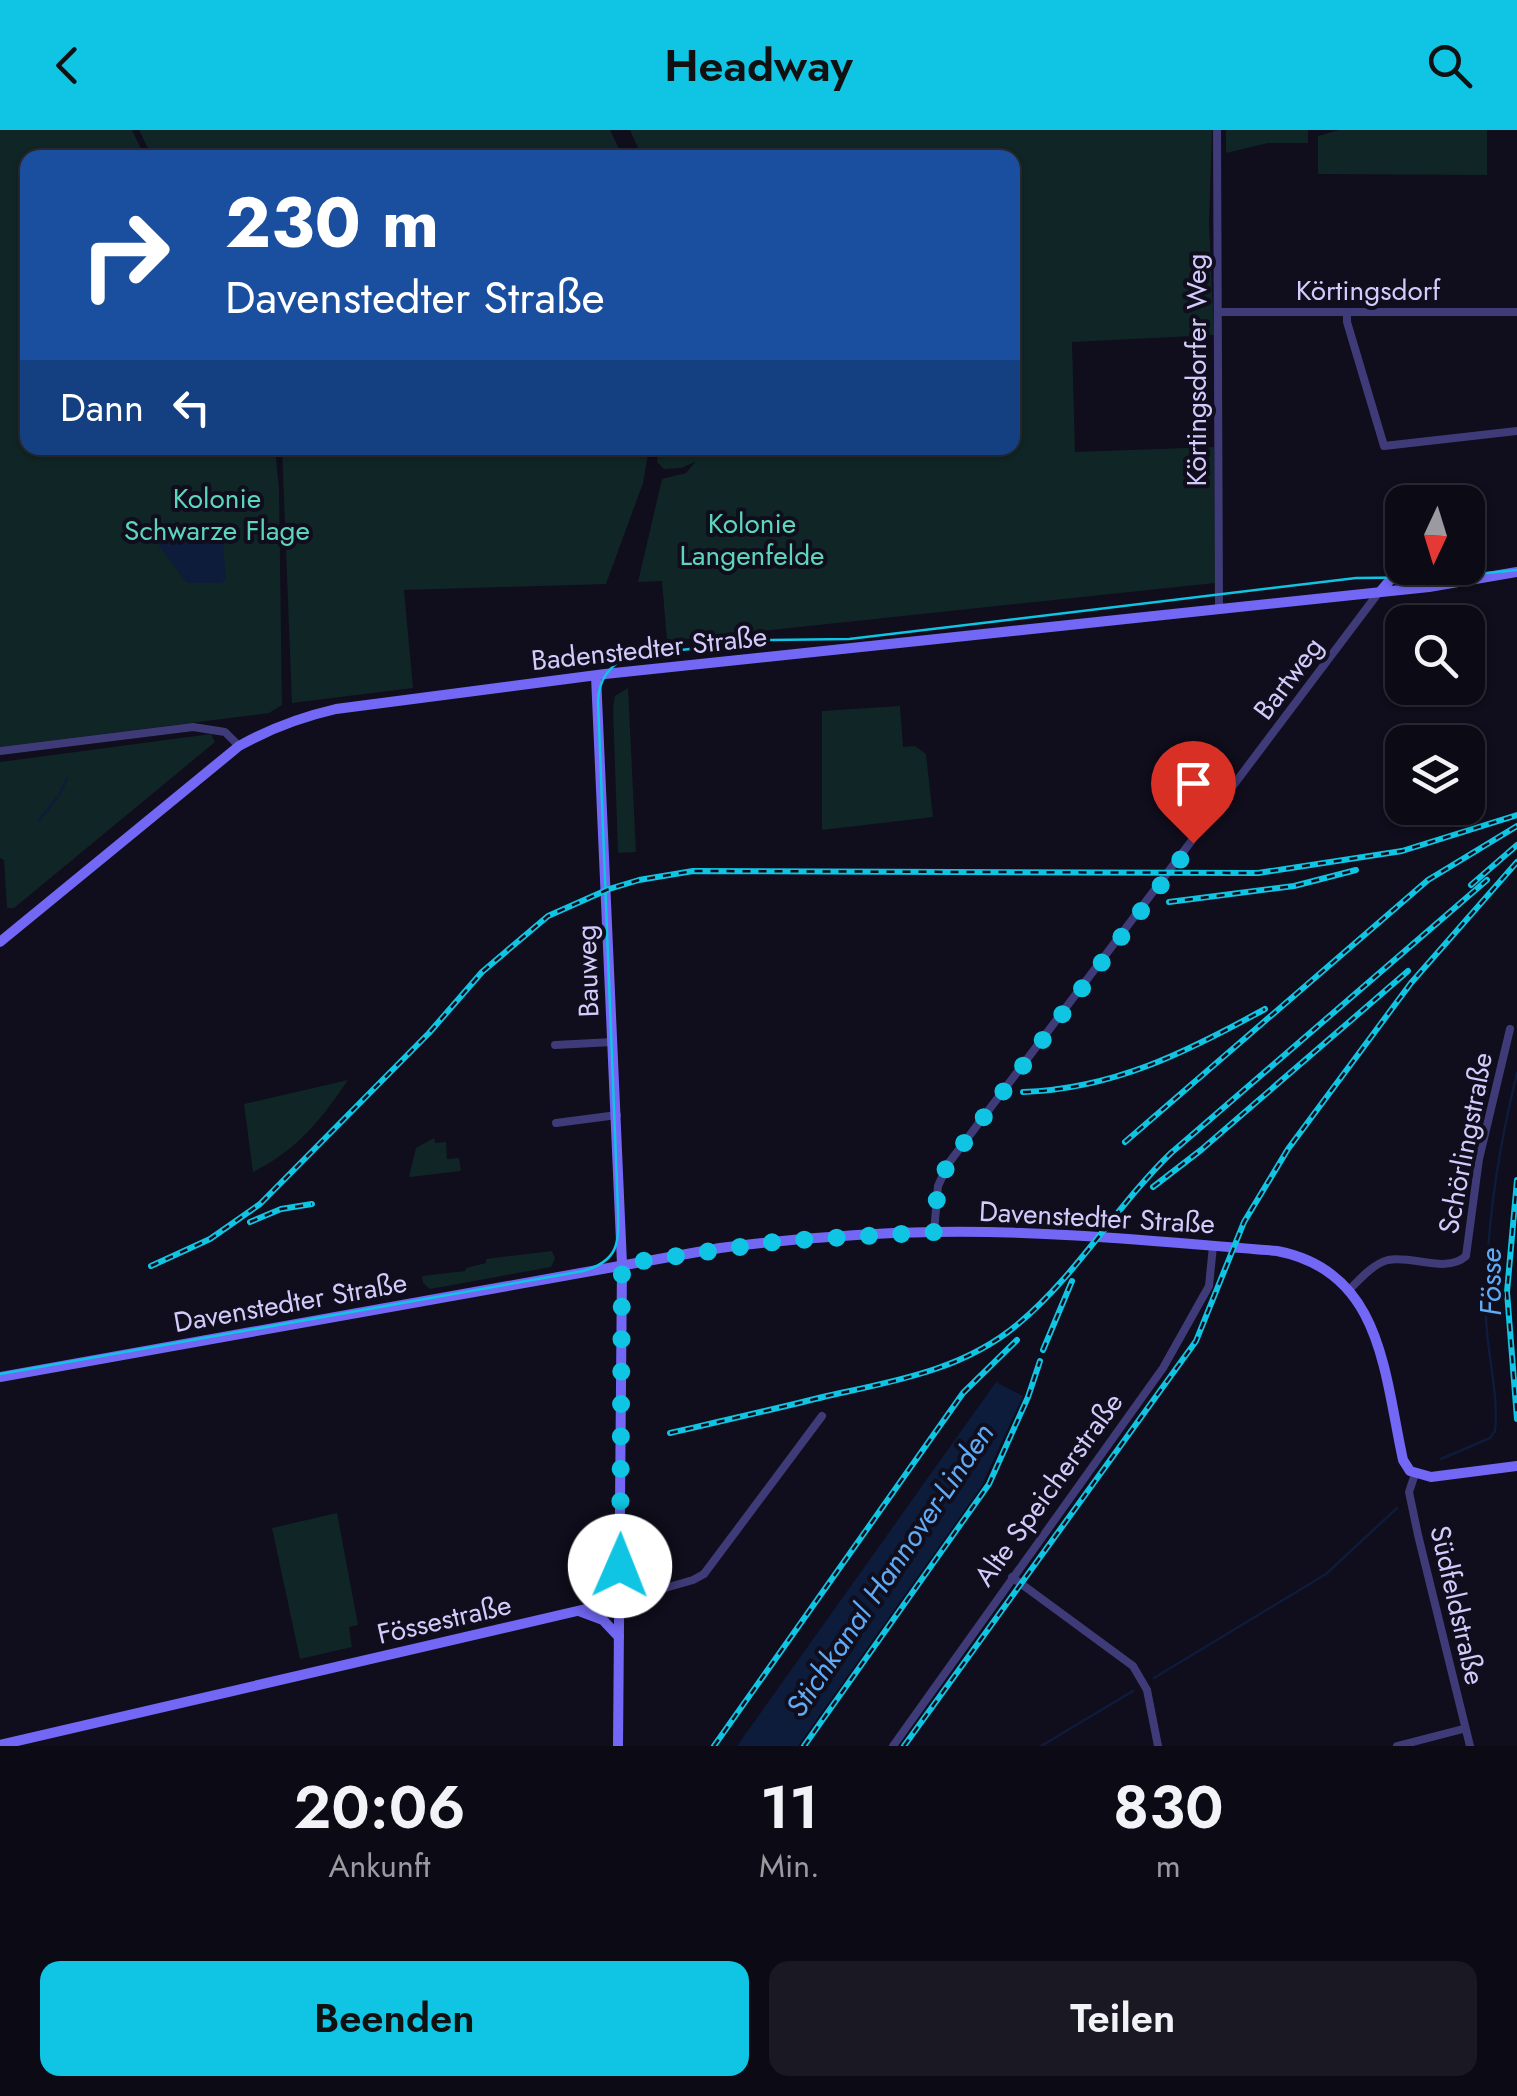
<!DOCTYPE html>
<html lang="de">
<head>
<meta charset="utf-8">
<style>
  body { margin:0; font-family:Jost,sans-serif; background:#1a1822; color:#f1f3f6; height:100vh; display:flex; flex-direction:column; font-size:38px; white-space:nowrap }
  * { box-sizing:border-box; margin:0 }
  p { font-size:32px; color:#9a9aa0 }
  .icon { flex:none; width:55px; height:55px; fill:none; stroke:currentColor; stroke-width:2; stroke-linecap:round; stroke-linejoin:round }
  .map { position:relative; height:1616px; overflow:hidden }
  .panel { display:flex; flex-direction:column; background:#0c0a15; flex:1 }
  .panel>* { flex:none }
  .hud { position:absolute; left:20px; top:20px; width:1000px; height:305px; border-radius:20px; box-shadow:0 2px 8px #0004,0 0 0 2px #2c2b34; background:#1a4fa0; color:#fff; overflow:hidden }
  .needle { width:65px; rotate:184deg }
  .controls { position:absolute; left:1385px; top:355px; display:grid; gap:20px }
  .controls a { display:grid; place-items:center; width:100px; height:100px; border-radius:20px; background:#0c0a15; box-shadow:0 2px 8px #0004,0 0 0 2px #2c2b34; font-size:50px }
  .pin { position:absolute; display:grid; place-items:center; width:85px; height:85px; color:#fff; margin:-102px -42px; border-radius:50% 50% 50% 0; rotate:-45deg; box-shadow:0 0 10px #0007 }
  .pin .icon { rotate:45deg }
  .me { position:absolute; width:110px; margin:-55px; rotate:1deg; stroke-linejoin:round; filter:drop-shadow(0 0 8px #0008) }
  .turn { display:flex; align-items:center; gap:35px; height:210px; padding:0 40px; font-size:45px }
  .turn .icon { width:130px; height:130px; stroke-width:2.5 }
  .turn b { display:block; font-size:70px; line-height:85px }
  .then { display:flex; align-items:center; height:95px; padding:0 40px; background:#0003; gap:20px; font-size:38px }
  .eta { display:flex; justify-content:space-evenly; align-items:center; height:170px; text-align:center }
  .eta b { font-size:60px; font-weight:600; line-height:70px }
  .primary-button { display:flex; gap:20px; margin-top:auto; padding:20px 40px }
  .primary-button a { flex:1; height:115px; border-radius:20px; background:#0fc5e3; color:#111; font-size:40px; font-weight:600; line-height:115px; text-align:center }
  .primary-button a+a { background:#1a1822; color:#f1f3f6 }
  header { display:flex; justify-content:space-between; align-items:center; height:130px; padding:0 40px; background:#0fc5e3; color:#111; font-size:45px; font-weight:600 }
  .map>svg:first-child { display:block }
  .green { fill:#102525 }
  .water { fill:#0d1c3a }
  .lines { fill:none; stroke-linecap:round; stroke-linejoin:round }
  .stream { stroke:#0d1c3a; stroke-width:2.5 }
  .street { stroke:#3f3b78; stroke-width:8 }
  .secondary { stroke:#7268f5; stroke-width:10 }
  .tram { stroke:#0fc5e3; stroke-width:2.5 }
  .rail-casing { stroke:#0fc5e3; stroke-width:6 }
  .rail { stroke:#100d1c; stroke-width:2.5; stroke-dasharray:8; stroke-linecap:butt }
  .route { stroke:#0fc5e3; stroke-width:18; stroke-dasharray:0 32.4 }
  .labels { text-anchor:middle; stroke-width:8; stroke-linejoin:round; paint-order:stroke }
  .street-label { font-size:28px; fill:#d2cbfb; stroke:#100d1c }
  .park-label { font-size:28px; fill:#5dd5bc; stroke:#100d1c }
  .water-label { font-size:30px; font-style:italic; fill:#60aaf4; stroke:#100d1c }
</style>
</head>
<body>
<header><svg class="icon" aria-label="back" viewBox="0 0 24 24"><path d="M15 5l-7 7 7 7"/></svg>Headway<svg class="icon" aria-label="search" viewBox="0 0 24 24"><circle cx="10" cy="10" r="6"/><path d="M15 15l6 6"/></svg></header>
<div class="map">
<svg width="1517" height="1616" viewBox="0 0 1517 1616">
  <rect width="100%" height="100%" fill="#100d1c"/>
  <g class="green">
    <path d="M0 0H132L145 27 28 28V318H275L279 359 282 575 269 583 0 617Z"/>
    <path d="M139 0H610L623 27H152Z"/>
    <path d="M630 0H1212L1209 93 1214 205 1072 212 1075 322 1214 317 1215 453 667 511 662 451 638 452 662 349 686 343 695 332 681 338 664 339 657 332 659 318H1012V28L642 27Z"/>
    <path d="M1226 0H1308V13H1268L1226 23Z"/>
    <path d="M1339 0H1487V45L1318 44V6Z"/>
    <path d="M282 318H649L643 353 606 454 404 460 413 558 292 573Z"/>
    <path d="M628 558 636 722 618 723 613 578 615 566Z"/>
    <path d="M900 576 903 617 915 616 926 624 933 687 822 700V581Z"/>
    <path d="M211 604 215 612 14 778H7L4 730 0 728V632Z"/>
    <path d="M348 950C321 990 297 1020 253 1042L244 974Z"/>
    <path d="M434 1008 435 1013 446 1012 447 1029 459 1028 461 1041 409 1047 416 1018Z"/>
    <path d="M552 1121 555 1129 551 1137 430 1159 423 1153 422 1146 465 1141 466 1138 486 1133V1129Z"/>
    <path d="M337 1383 358 1495 349 1497 352 1517 300 1529 272 1398Z"/>
  </g>
  <g class="water">
    <path d="M218 399 222 403 226 448 221 453H187L159 416V404L162 401Z"/>
    <path d="M996 1252 1023 1266 981 1357 798 1616H737Z"/>
  </g>
  <g class="lines">
    <g class="stream">
      <path d="M59 665 67 648"/>
      <path d="M39 690 57 668"/>
      <path d="M1441 1329 1490 1308 1495 1301C1499 1264 1487 1224 1486 1187 1485 1104 1497 1024 1517 943"/>
      <path d="M1154 1548 1326 1444 1397 1378"/>
      <path d="M1041 1616 1133 1561"/>
    </g>
    <g class="street">
      <path d="M1217 0 1219 480"/>
      <path d="M1219 182H1517"/>
      <path d="M1347 182V192L1384 316 1517 301"/>
      <path d="M0 621 193 597 225 602 239 616"/>
      <path d="M555 915 613 912"/>
      <path d="M556 993 617 985"/>
      <path d="M934 1102 938 1056 948 1034 1379 462"/>
      <path d="M1350 1159C1361 1148 1373 1134 1388 1130 1413 1125 1446 1144 1466 1126L1479 1029 1510 899"/>
      <path d="M1415 1344 1409 1362 1418 1405 1470 1616"/>
      <path d="M1012 1447 1133 1536 1147 1560 1158 1616"/>
      <path d="M620 1471 693 1450 704 1444 822 1286"/>
      <path d="M893 1616 1163 1238 1209 1156 1213 1116"/>
      <path d="M1397 1616 1463 1599"/>
    </g>
    <g class="secondary">
      <path d="M1380 462 1390 450 1406 443 1481 444"/>
      <path d="M596 546 622 1134 618 1616"/>
      <path d="M0 812 239 616C271 598 301 587 336 579L605 544 1429 457 1517 442"/>
      <path d="M0 1247 720 1118C791 1109 862 1103 934 1102 1048 1100 1163 1112 1277 1121 1382 1141 1384 1243 1403 1330L1410 1341 1431 1347 1517 1336"/>
      <path d="M579 1481 603 1490 619 1507"/>
      <path d="M0 1615 620 1471"/>
    </g>
    <path class="tram" d="M0 1244 583 1141C619 1131 619 1113 618 1080L598 571C599 549 609 537 627 526L770 510 849 509 1356 448 1447 447 1517 440"/>
    <g class="rail-casing">
      <g id="rail">
        <path d="M1471 755 1517 715"/>
        <path d="M1169 772 1294 756 1356 740"/>
        <path d="M1023 962C1113 959 1187 922 1265 879"/>
        <path d="M1125 1012 1428 750 1517 696"/>
        <path d="M1517 1050 1507 1162 1517 1289"/>
        <path d="M1153 1057 1201 1020 1408 841"/>
        <path d="M250 1092 281 1079 312 1074"/>
        <path d="M151 1136 210 1109 260 1074 429 903 482 842 548 786 609 759 639 750 693 741 1258 743 1402 721 1517 685"/>
        <path d="M1043 1220 1072 1151"/>
        <path d="M670 1303C722 1291 775 1279 827 1266 895 1251 963 1240 1018 1194 1077 1145 1116 1076 1171 1023L1487 750"/>
        <path d="M714 1616 963 1263 1017 1210"/>
        <path d="M804 1616 989 1354 1028 1267 1040 1231"/>
        <path d="M904 1616 1196 1211 1244 1092 1288 1019 1411 853 1517 732"/>
      </g>
    </g>
    <use href="#rail" class="rail"/>
  </g>
  <g class="lines">
    <path class="route" d="M620 1436 622 1134 781 1111 934 1102 938 1056 948 1034 1193 713"/>
  </g>
  <g class="labels">
    <g class="street-label">
      <text x="1368" y="170">Körtingsdorf</text>
      <text transform="translate(1196 240) rotate(-90)" y="10">Körtingsdorfer Weg</text>
      <text transform="translate(649 518) rotate(-6)" y="10">Badenstedter Straße</text>
      <text transform="translate(1288 548) rotate(-53)" y="10">Bartweg</text>
      <text transform="translate(587 841) rotate(-92)" y="10">Bauweg</text>
      <text transform="translate(1465 1013) rotate(-79)" y="10">Schörlingstraße</text>
      <text transform="translate(1097 1087) rotate(3)" y="10">Davenstedter Straße</text>
      <text transform="translate(290 1172) rotate(-10)" y="10">Davenstedter Straße</text>
      <text transform="translate(1048 1359) rotate(-54)" y="10">Alte Speicherstraße</text>
      <text transform="translate(1458 1475) rotate(77)" y="10">Südfeldstraße</text>
      <text transform="translate(444 1489) rotate(-13)" y="10">Fössestraße</text>
    </g>
    <g class="park-label">
      <text x="217" y="378">Kolonie<tspan x="217" dy="32">Schwarze Flage</tspan></text>
      <text x="752" y="403">Kolonie<tspan x="752" dy="32">Langenfelde</tspan></text>
    </g>
    <g class="water-label">
      <text transform="translate(1491 1152) rotate(-90)" y="10">Fösse</text>
      <text transform="translate(890 1440) rotate(-56)" y="10">Stichkanal Hannover-Linden</text>
    </g>
  </g>
</svg>
<div class="controls">
<a><svg class="needle" viewBox="-14 -14 28 28"><path d="M0-13l5 13h-10z" fill="#e53935"/><path d="M0 13l5-13h-10z" fill="#9a9aa0"/></svg></a>
<a><svg class="icon" aria-label="search" viewBox="0 0 24 24"><circle cx="10" cy="10" r="6"/><path d="M15 15l6 6"/></svg></a>
<a><svg class="icon" aria-label="layers" viewBox="0 0 24 24"><path d="M12 4l9 5-9 5-9-5zM3 14l9 5 9-5"/></svg></a>
</div>
<div class="pin" style="left:1193px;top:713px;background:#d93025"><svg class="icon" aria-label="arrive" viewBox="0 0 24 24"><path d="M6 21V4h12l-3 4 3 4H6"/></svg></div>
<svg class="me" style="left:620px;top:1436px" viewBox="-20 -20 40 40"><circle r="19" fill="#fff"/><path d="M0-13L10 11 0 6-10 11z" fill="#0fc5e3"/></svg>
<div class="hud">
<div class="turn"><svg class="icon" aria-label="right" viewBox="0 0 24 24"><path d="M7 20v-9h11M14 6l5 5-5 5"/></svg><div><b>230 m</b>Davenstedter Straße</div></div>
<div class="then">Dann<svg class="icon" aria-label="left" viewBox="0 0 24 24"><path d="M17 20v-9H6M10 6l-5 5 5 5"/></svg></div>
</div>
</div>
<section class="panel">
<div class="eta">
<div><b>20:06</b><p>Ankunft</p></div>
<div><b>11</b><p>Min.</p></div>
<div><b>830</b><p>m</p></div>
</div>
<div class="primary-button"><a>Beenden</a><a>Teilen</a></div>
</section>
</body>
</html>
